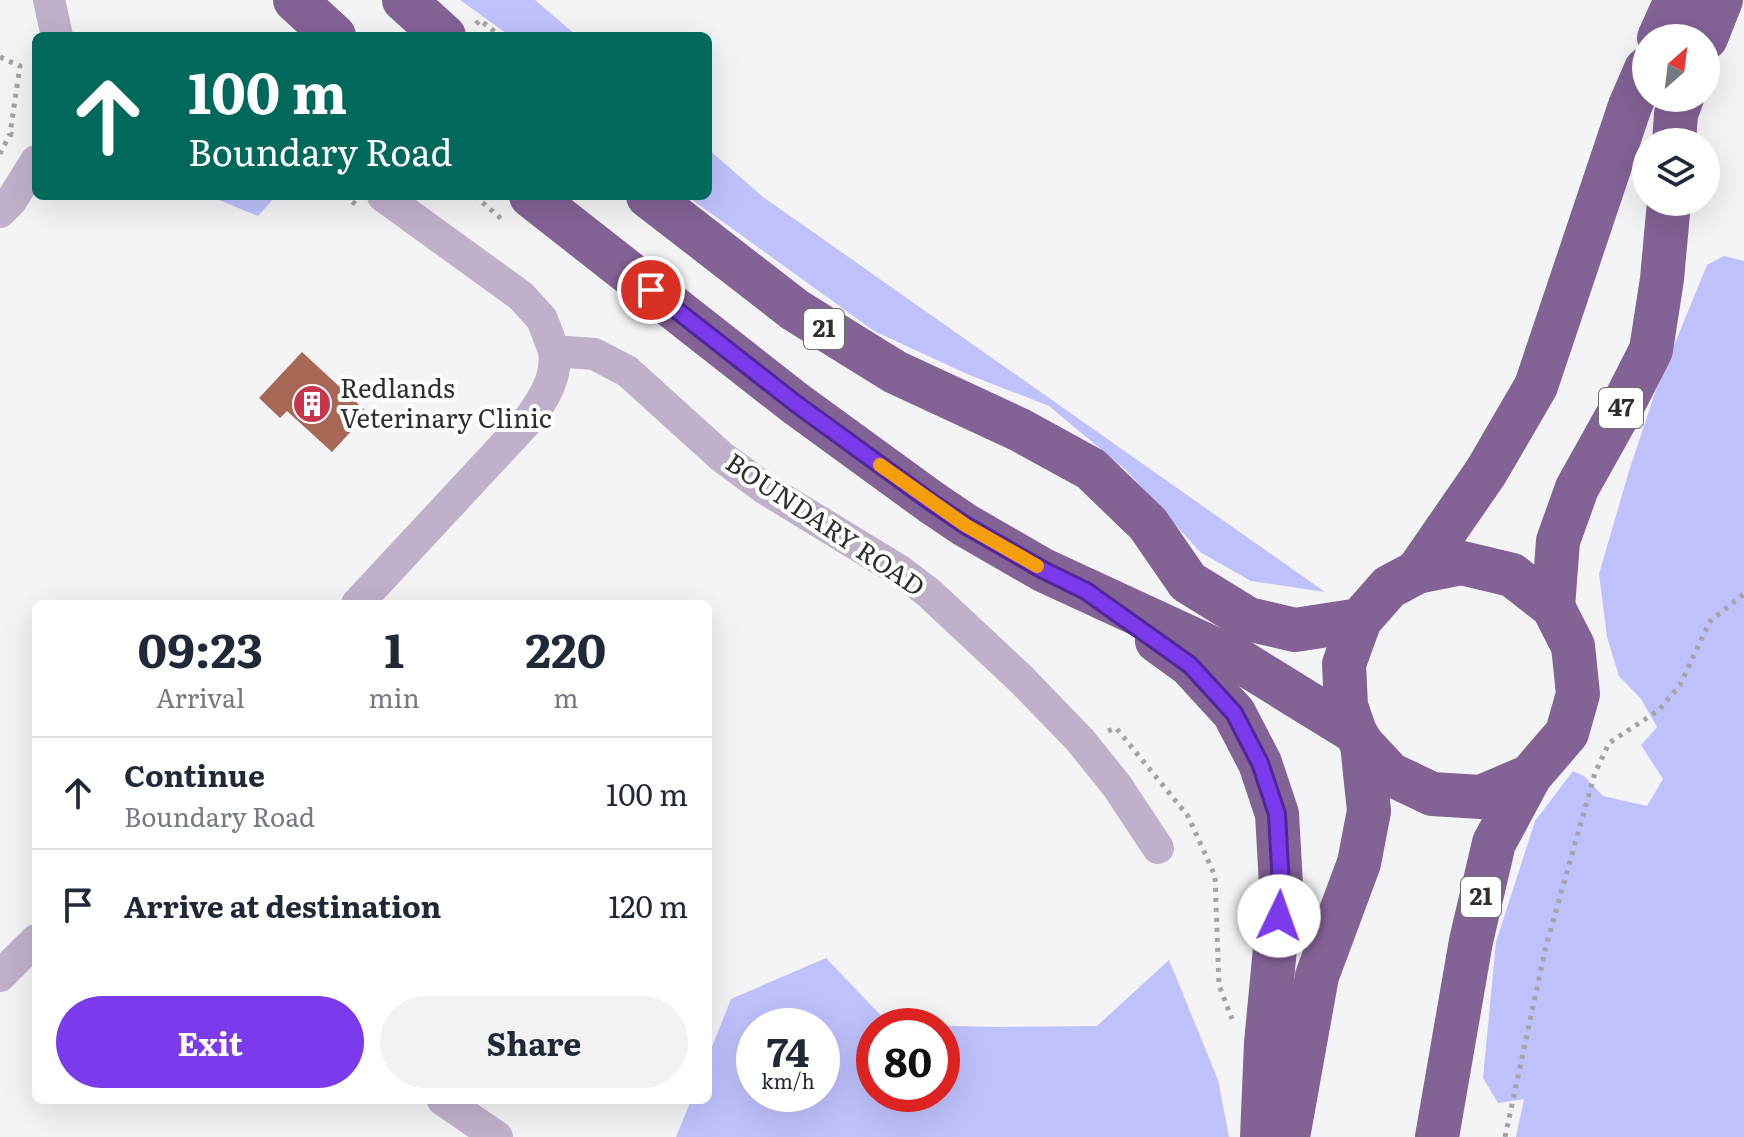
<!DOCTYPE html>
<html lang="en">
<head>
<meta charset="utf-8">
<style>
  body { margin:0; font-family:Literata,serif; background:#f2f2f3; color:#1f2937; height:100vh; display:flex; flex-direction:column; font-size:30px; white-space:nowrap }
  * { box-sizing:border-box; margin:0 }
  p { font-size:26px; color:#747a83 }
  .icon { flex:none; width:44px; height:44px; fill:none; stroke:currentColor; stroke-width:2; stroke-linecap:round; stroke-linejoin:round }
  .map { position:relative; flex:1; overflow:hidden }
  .sheet { position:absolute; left:32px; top:600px; width:680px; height:504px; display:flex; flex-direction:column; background:#fff; border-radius:12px; box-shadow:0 8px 32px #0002 }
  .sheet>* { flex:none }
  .hud { position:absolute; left:32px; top:32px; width:680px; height:168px; border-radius:12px; box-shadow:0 8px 32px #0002; background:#00695c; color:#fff; overflow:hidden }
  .needle { width:52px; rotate:28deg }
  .tools { position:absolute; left:1632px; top:24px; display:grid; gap:16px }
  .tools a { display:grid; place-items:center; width:88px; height:88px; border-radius:50%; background:#fff; box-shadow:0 8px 32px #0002; font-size:40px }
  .speed { position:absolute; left:736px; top:1008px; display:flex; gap:16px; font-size:40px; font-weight:700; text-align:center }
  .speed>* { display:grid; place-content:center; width:104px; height:104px; border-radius:50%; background:#fff; box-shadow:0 8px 32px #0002; line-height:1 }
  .speed small { font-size:20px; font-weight:400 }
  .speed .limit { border:12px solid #d22; background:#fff; color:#111 }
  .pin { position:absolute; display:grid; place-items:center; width:68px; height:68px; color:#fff; margin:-34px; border:4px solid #fff; border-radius:50%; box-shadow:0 2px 8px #0007 }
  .me { position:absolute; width:88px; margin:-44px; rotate:3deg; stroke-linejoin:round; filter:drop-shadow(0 0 6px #0008) }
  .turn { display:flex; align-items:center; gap:28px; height:168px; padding:0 24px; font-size:36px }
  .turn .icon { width:104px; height:104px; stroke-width:2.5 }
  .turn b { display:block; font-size:56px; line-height:68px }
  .eta { display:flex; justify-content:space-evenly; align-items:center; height:136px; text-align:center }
  .eta b { font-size:48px; font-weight:700; line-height:56px }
  .action { display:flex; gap:16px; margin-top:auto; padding:16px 24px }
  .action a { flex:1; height:92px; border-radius:48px; background:#7c3aed; color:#fff; font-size:32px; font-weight:700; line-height:92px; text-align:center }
  .action a+a { background:#f2f2f3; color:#1f2937 }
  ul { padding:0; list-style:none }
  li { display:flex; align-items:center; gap:24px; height:112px; padding:0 24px; border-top:2px solid #e0e1e3 }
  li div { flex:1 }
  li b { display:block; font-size:30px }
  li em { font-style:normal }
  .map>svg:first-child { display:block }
  .green { fill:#bfc1fd; fill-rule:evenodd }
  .building { fill:#a86856 }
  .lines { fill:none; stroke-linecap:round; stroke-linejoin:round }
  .path { stroke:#a4a4a6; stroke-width:5; stroke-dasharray:4 6; stroke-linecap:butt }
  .minor { stroke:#c0b1ca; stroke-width:32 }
  .highway { stroke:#836296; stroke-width:44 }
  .route-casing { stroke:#51269a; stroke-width:20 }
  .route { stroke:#7c3aed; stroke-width:14 }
  .slow { stroke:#f59e0b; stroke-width:14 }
  .labels { text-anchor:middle; stroke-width:8; stroke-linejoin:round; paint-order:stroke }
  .shield { fill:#fff; stroke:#6d6d6d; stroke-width:2 }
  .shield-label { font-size:24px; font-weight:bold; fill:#2f2f2f }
  .poi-label { font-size:26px; fill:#2f2f2f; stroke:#fff; text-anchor:start }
  .street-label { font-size:26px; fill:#2f2f2f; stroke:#fff }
</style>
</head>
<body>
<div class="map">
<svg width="1744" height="1137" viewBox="0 0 1744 1137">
  <rect width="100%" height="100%" fill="#f4f4f6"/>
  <g class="green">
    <path d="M460 0H535L577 36H510Z"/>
    <path d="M708 149 763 197 1325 592 1251 581 1200 552 1127 471 1049 406 967 374 874 331 687 196H708Z"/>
    <path d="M209 196H276L258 216Z"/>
    <path d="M1724 256 1744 261V1137H1516L1524 1099 1498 1103 1483 1078 1496 942 1535 821 1573 771 1584 776 1603 796 1647 806 1663 779 1641 745 1657 727 1641 699 1619 676 1607 637 1599 574 1629 471 1657 387 1707 265Z"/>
    <path d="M826 958 889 1024 994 1027 1097 1026 1169 960 1218 1080 1229 1137H676L691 1100H708V1057L731 999ZM822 1026V1094H754V1026ZM942 1026V1094H874V1026Z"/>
  </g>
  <path class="building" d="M302 352 368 413 332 452 287 411 280 418 259 398Z"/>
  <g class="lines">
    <g class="path">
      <path d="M476 24 480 20 500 36"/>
      <path d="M0 57 20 66 10 134 19 136"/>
      <path d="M0 154 10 134"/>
      <path d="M344 196 357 205"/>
      <path d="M475 196 505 222"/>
      <path d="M1108 731 1116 728 1188 816 1215 876 1219 985 1232 1019"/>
      <path d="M1505 1137 1546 946 1595 773 1609 743 1659 710 1680 685 1710 621 1744 594"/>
    </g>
    <g class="minor">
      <path d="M49 0 57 36"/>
      <path d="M383 196 521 296 542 319 554 351 594 354 627 371 722 457 764 488 900 571 929 593 1022 680 1080 740 1117 786 1158 848"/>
      <path d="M0 212 11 201 36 161"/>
      <path d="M357 604 530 418C544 398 558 376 554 351"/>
      <path d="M0 976 36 940"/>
      <path d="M443 1100 497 1137"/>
    </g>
    <g class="highway">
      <path d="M295 0 334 36"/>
      <path d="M404 0 444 36"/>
      <path d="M1659 38 1676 0"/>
      <path d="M1706 38 1721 0"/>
      <path d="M1674 142 1676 114 1682 98"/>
      <path d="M531 196 795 403 931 502 965 525 1043 570 1240 661 1355 732"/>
      <path d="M648 196 795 310 895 372 1020 430 1091 469 1148 524 1188 582 1248 619 1295 630 1360 620"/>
      <path d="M1417 572 1486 472 1536 386 1630 106 1646 69"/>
      <path d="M1553 607 1558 541 1577 488 1620 411 1651 350 1662 279 1669 202"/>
      <path d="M1157 641 1190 665 1234 713 1260 763 1277 814 1281 885 1266 1043 1262 1137"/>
      <path d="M1288 1137 1317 976 1359 863 1369 811 1362 744"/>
      <path d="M1437 1137 1471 941 1494 843 1530 776 1567 733 1578 694 1573 646 1553 607 1512 575 1462 563 1417 572 1389 587 1360 620 1344 664 1346 706 1355 732 1362 744 1390 774 1432 794 1481 797 1530 776"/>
    </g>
  </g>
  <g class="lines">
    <g class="route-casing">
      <path id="route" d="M651 290 795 403 931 502 965 525 1043 570 1086 591 1190 665 1234 713 1260 763 1277 814 1281 885 1279 916"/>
    </g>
    <use href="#route" class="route"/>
    <path class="slow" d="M880 465 965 525 1037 566"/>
  </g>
  <defs>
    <g id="building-disc" transform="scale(2)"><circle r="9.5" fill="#c6354c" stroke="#fff"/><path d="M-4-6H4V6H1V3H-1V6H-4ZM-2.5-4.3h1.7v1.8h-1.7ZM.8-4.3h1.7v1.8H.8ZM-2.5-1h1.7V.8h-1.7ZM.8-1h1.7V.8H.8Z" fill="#fff"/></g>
  </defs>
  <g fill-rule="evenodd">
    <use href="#building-disc" x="312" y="404"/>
  </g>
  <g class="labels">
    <g class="shield">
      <rect x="804" y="309" width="40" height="40" rx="6"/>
      <rect x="1599" y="388" width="44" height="40" rx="6"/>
      <rect x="1461" y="877" width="40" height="40" rx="6"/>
    </g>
    <g class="shield-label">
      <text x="824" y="337">21</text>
      <text x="1621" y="416">47</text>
      <text x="1481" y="905">21</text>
    </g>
    <g class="poi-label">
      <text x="340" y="398">Redlands<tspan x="340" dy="30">Veterinary Clinic</tspan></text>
    </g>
    <g class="street-label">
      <text transform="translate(825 525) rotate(34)" y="9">BOUNDARY ROAD</text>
    </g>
  </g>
</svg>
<div class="tools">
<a><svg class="needle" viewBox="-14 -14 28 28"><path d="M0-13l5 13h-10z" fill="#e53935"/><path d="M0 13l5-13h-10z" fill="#747a83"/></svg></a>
<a><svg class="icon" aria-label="layers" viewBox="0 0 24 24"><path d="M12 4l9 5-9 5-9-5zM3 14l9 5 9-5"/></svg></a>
</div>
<div class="speed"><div>74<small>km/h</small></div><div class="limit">80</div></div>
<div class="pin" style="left:651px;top:290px;background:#d93025"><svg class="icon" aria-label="arrive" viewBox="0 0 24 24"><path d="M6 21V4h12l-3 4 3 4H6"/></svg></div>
<svg class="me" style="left:1279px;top:916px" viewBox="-20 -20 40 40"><circle r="19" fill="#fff"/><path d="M0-13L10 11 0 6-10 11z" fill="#7c3aed"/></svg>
<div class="hud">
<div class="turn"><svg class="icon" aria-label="ahead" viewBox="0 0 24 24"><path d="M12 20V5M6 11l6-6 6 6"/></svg><div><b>100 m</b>Boundary Road</div></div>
</div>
<section class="sheet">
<div class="eta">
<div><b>09:23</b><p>Arrival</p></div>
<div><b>1</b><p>min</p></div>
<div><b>220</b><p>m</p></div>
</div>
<ul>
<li><svg class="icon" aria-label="ahead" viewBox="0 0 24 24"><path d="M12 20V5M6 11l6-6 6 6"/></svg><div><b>Continue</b><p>Boundary Road</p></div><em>100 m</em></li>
<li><svg class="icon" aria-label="arrive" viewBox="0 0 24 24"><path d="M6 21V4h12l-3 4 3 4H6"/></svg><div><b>Arrive at destination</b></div><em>120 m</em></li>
</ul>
<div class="action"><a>Exit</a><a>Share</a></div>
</section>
</div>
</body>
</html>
